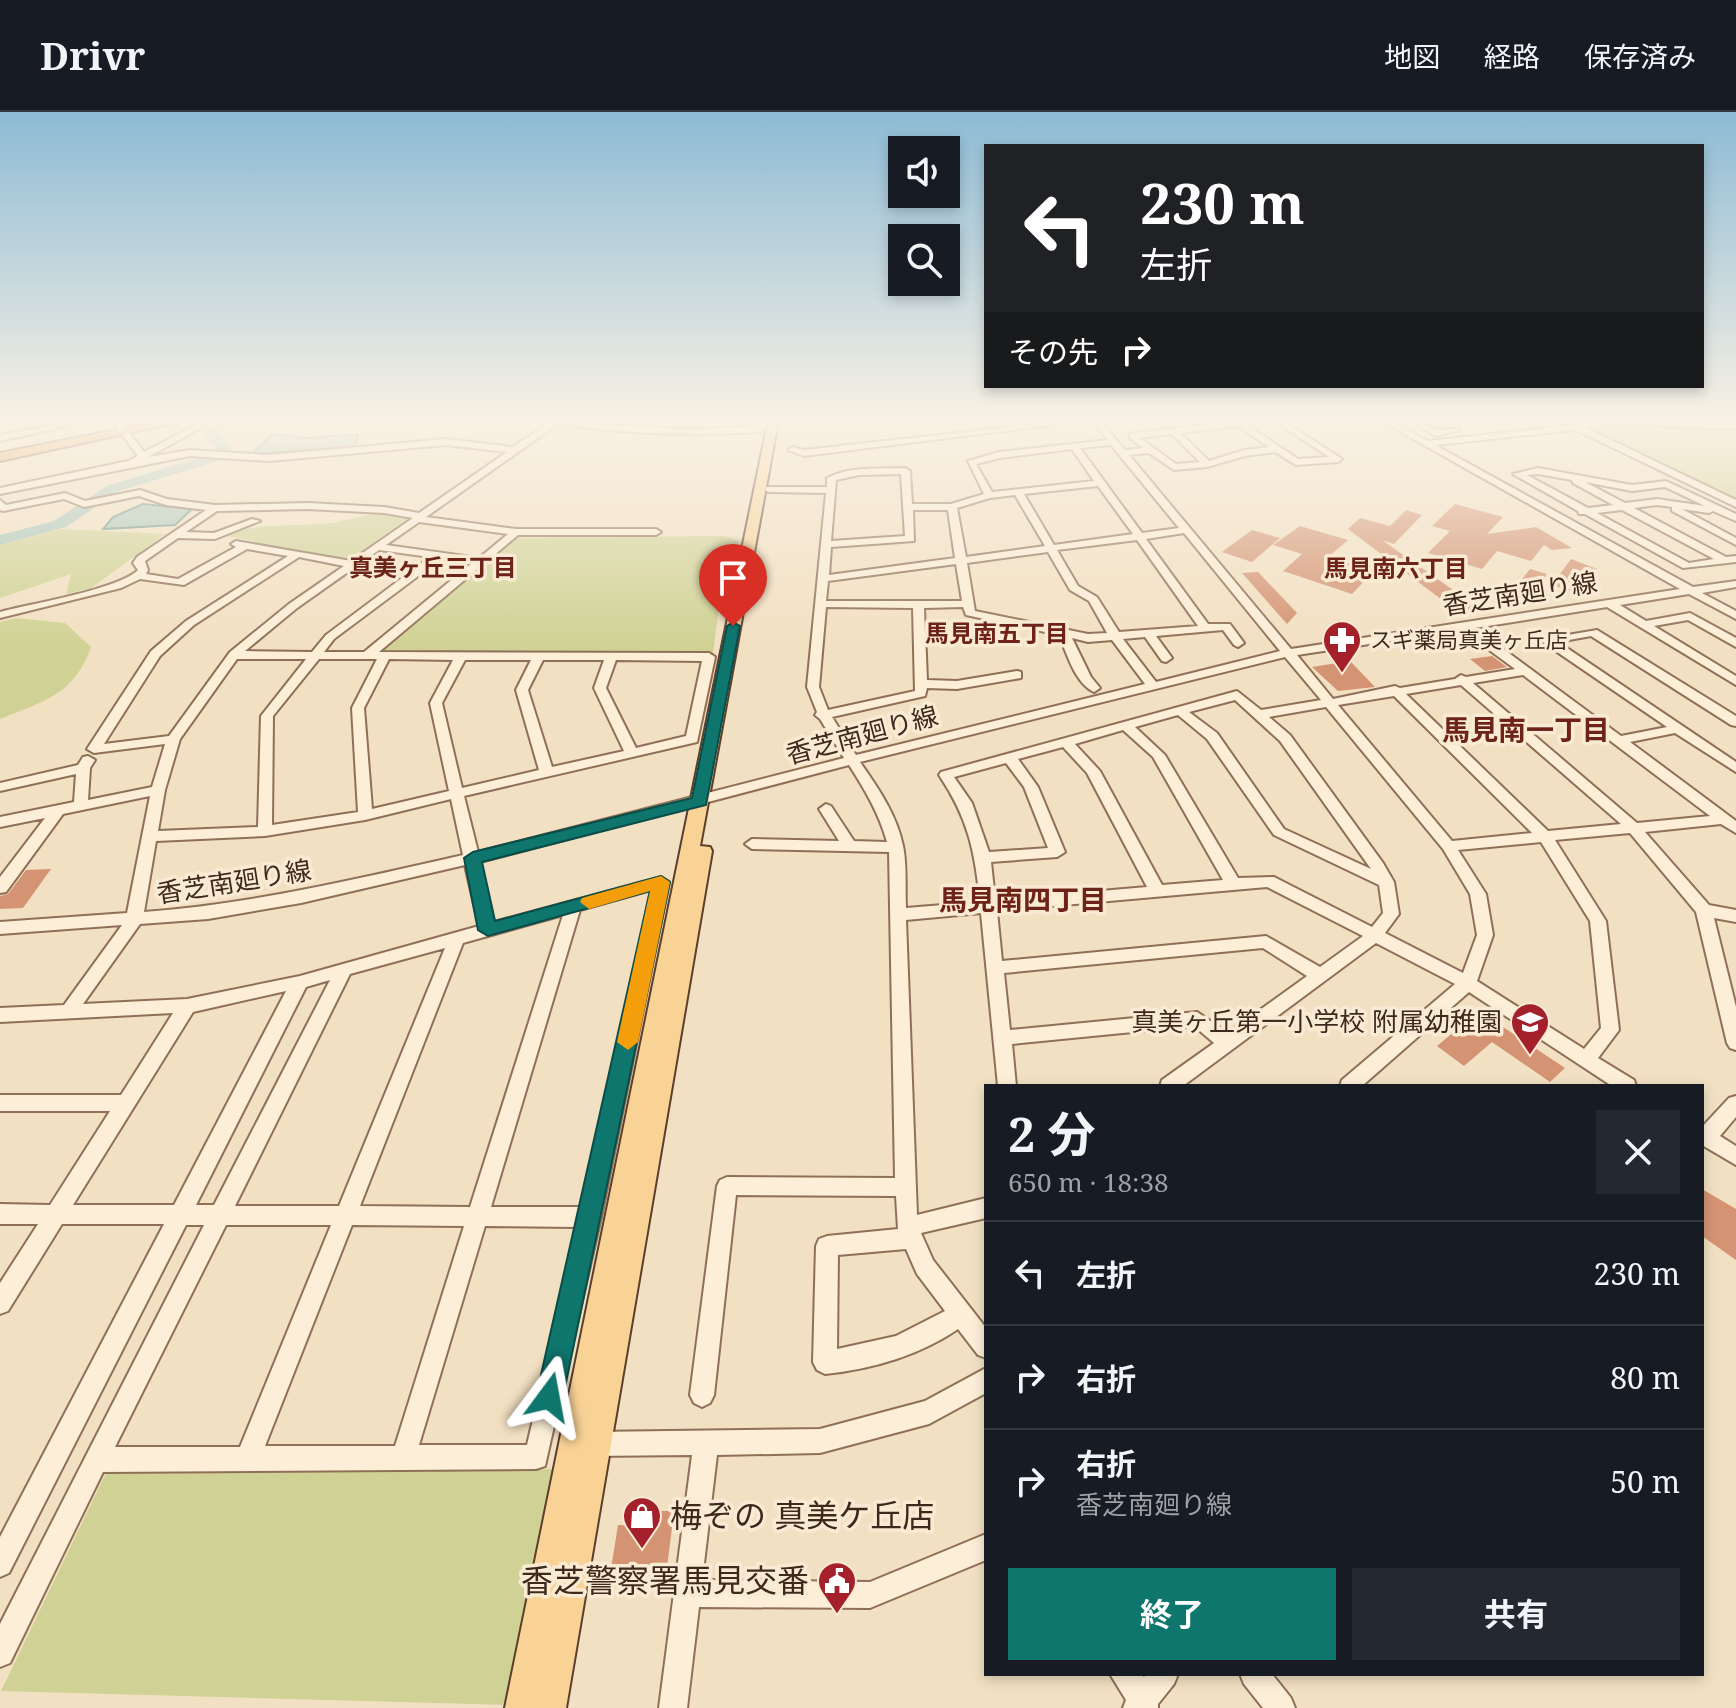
<!DOCTYPE html>
<html lang="ja">
<head>
<meta charset="utf-8">
<style>
  body { margin:0; font-family:"Noto Serif","Noto Sans JP",serif; background:#242831; color:#f1f3f6; height:100vh; display:flex; flex-direction:column; font-size:30px; white-space:nowrap }
  * { box-sizing:border-box; margin:0 }
  p { font-size:26px; color:#9ea1a6 }
  .icon { flex:none; width:44px; height:44px; fill:none; stroke:currentColor; stroke-width:2; stroke-linecap:round; stroke-linejoin:round }
  .map { position:relative; flex:1; overflow:hidden }
  .details { position:absolute; left:984px; top:972px; width:720px; height:592px; display:flex; flex-direction:column; background:#171b24; border-radius:0px; box-shadow:0 4px 12px #0003 }
  .details>* { flex:none }
  .banner { position:absolute; left:984px; top:32px; width:720px; height:244px; border-radius:0px; box-shadow:0 4px 12px #0003; background:#202124; color:#fff; overflow:hidden }
  .controls { position:absolute; left:888px; top:24px; display:grid; gap:16px }
  .controls a { display:grid; place-items:center; width:72px; height:72px; border-radius:0px; background:#171b24; box-shadow:0 4px 12px #0003; font-size:40px }
  .pin { position:absolute; display:grid; place-items:center; width:68px; height:68px; color:#fff; margin:-82px -34px; border-radius:50% 50% 50% 0; rotate:-45deg; box-shadow:0 0 8px #0007 }
  .pin .icon { rotate:45deg }
  .me { position:absolute; width:88px; margin:-44px; rotate:13deg; stroke-linejoin:round; filter:drop-shadow(0 0 6px #0008) }
  .turn { display:flex; align-items:center; gap:28px; height:168px; padding:0 24px; font-size:36px }
  .turn .icon { width:104px; height:104px; stroke-width:2.5 }
  .turn b { display:block; font-size:56px; line-height:68px }
  .then { display:flex; align-items:center; height:76px; padding:0 24px; background:#0003; gap:16px; font-size:30px }
  .round { display:grid; place-items:center; flex:none; width:84px; height:84px; border-radius:0px; background:#242831 }
  .head { display:flex; align-items:center; justify-content:space-between; height:136px; padding:0 24px }
  h1 { font-size:48px; font-weight:700; line-height:60px }
  .primary-button { display:flex; gap:16px; margin-top:auto; padding:16px 24px }
  .primary-button a { flex:1; height:92px; border-radius:0px; background:#0f766e; color:#fff; font-size:32px; font-weight:700; line-height:92px; text-align:center }
  .primary-button a+a { background:#242831; color:#f1f3f6 }
  ul { padding:0; list-style:none }
  li { display:flex; align-items:center; gap:24px; height:104px; padding:0 24px; border-top:2px solid #363941 }
  li div { flex:1 }
  li b { display:block; font-size:30px }
  li em { font-style:normal }
  header { display:flex; align-items:center; gap:48px; box-sizing:border-box; height:112px; padding:0 40px; background:#171b24; border-bottom:2px solid #363941 }
  header strong { font-size:38px }
  nav { display:flex; gap:44px; margin-inline-start:auto; font-size:28px }
  .map>svg:first-child { display:block }
  .green { fill:#d0d295 }
  .water { fill:#a5c5b9; stroke:#6a9486; stroke-width:2 }
  .lines { fill:none; stroke-linecap:round; stroke-linejoin:round }
  .river { fill:#a5c5b9; fill-rule:evenodd }
  .building { fill:#d49474 }
  .minor-casing { stroke:#8f7057; stroke-width:4 }
  .major-casing { stroke:#5c3e2c; stroke-width:4 }
  .highway-casing { stroke:#5c3e2c; stroke-width:4 }
  .minor { fill:#fceed7; fill-rule:evenodd }
  .major { fill:#f9d296; fill-rule:evenodd }
  .highway { fill:#ea974b; fill-rule:evenodd }
  .route { fill:#0f766e; stroke:#0a4d48; stroke-width:2 }
  .slow { fill:#f59e0b }
  .labels { text-anchor:middle; stroke-width:7; stroke-linejoin:round; paint-order:stroke }
  .far-poi-label { font-size:22px; fill:#3d2a1d; stroke:#f9ebd3; text-anchor:start }
  .far-neighbourhood-label { font-size:24px; font-weight:bold; fill:#6e2318; stroke:#f9ebd3 }
  .street-label { font-size:26px; fill:#3d2a1d; stroke:#f9ebd3 }
  .poi-label { font-size:26px; fill:#3d2a1d; stroke:#f9ebd3; text-anchor:end }
  .neighbourhood-label { font-size:28px; font-weight:bold; fill:#6e2318; stroke:#f9ebd3 }
  .near-poi-label { font-size:32px; fill:#3d2a1d; stroke:#f9ebd3; text-anchor:start }
</style>
</head>
<body>
<header>
<strong>Drivr</strong>
<nav><a>地図</a><a>経路</a><a>保存済み</a></nav>
</header>
<div class="map">
<svg width="1736" height="1596" viewBox="0 0 1736 1596">
  <rect width="100%" height="100%" fill="#f2e0c2"/>
  <g class="green">
    <path d="M262 310H352L348 316 321 318Z"/>
    <path d="M1637 312 1736 318V388L1585 317Z"/>
    <path d="M382 401 409 405 349 448 226 424C256 410 288 415 320 412 341 411 360 403 382 401Z"/>
    <path d="M61 417 165 422 91 476 66 482 71 462 0 486V433Z"/>
    <path d="M723 424 739 429 719 495 713 541 379 542 452 476 516 426Z"/>
    <path d="M15 506 65 511 91 535C74 583 44 589 0 607V510Z"/>
    <path d="M556 1357 509 1593 1 1579 106 1361Z"/>
  </g>
  <g class="water">
    <path d="M273 322 306 326 358 322 356 335 251 342Z"/>
    <path d="M143 392 192 397 175 413 103 417 113 405Z"/>
  </g>
  <g class="lines">
    <path class="river" d="M214 310H231L235 313 218 321 232 335 218 349 119 379 66 415 0 433V423L54 409 109 373 208 343 217 335 202 320 216 313Z"/>
  </g>
  <g class="building">
    <path d="M1455 392 1503 405 1487 422 1536 415 1572 436 1552 438 1544 433 1531 449 1497 439 1482 457 1428 441 1450 419 1432 414Z"/>
    <path d="M1406 398 1422 403 1394 432 1382 428 1480 497 1458 500 1348 417 1360 406 1390 414Z"/>
    <path d="M1300 414 1348 428 1328 445 1375 458 1352 482 1283 459 1302 442 1273 433Z"/>
    <path d="M1252 418 1280 426 1252 450 1222 440Z"/>
    <path d="M1571 447 1597 457 1579 481 1552 473Z"/>
    <path d="M1530 457 1547 462 1524 490 1508 485Z"/>
    <path d="M1258 460 1297 501 1287 512 1242 461Z"/>
    <path d="M1492 544 1507 555 1485 559 1470 547Z"/>
    <path d="M1350 549 1375 575 1338 579 1312 555Z"/>
    <path d="M51 757 23 796 0 797V784L8 782 26 758Z"/>
    <path d="M1479 899 1565 956 1550 970 1492 930 1464 954 1437 934Z"/>
    <path d="M1702 1077 1736 1097V1148L1702 1124Z"/>
    <path d="M648 1399H674L666 1464 610 1463 618 1413 646 1414Z"/>
  </g>
  <g class="lines">
    <g class="minor-casing">
      <g id="minor">
        <path d="M69 310H84L0 329V323Z"/>
        <path d="M113 310H121L144 340 202 310H212L148 345 190 338 270 343 446 327 513 335 550 310 685 317 757 315 758 310H766L765 317 761 320C694 324 624 322 558 312L426 405 516 417H656L661 420 656 423H518L379 540 709 541 715 545 697 630 464 684 478 740 844 646 820 607 815 603 817 600 807 575 826 381 769 380 766 379V375H827V366C850 354 880 357 905 356L910 359 912 392H951L984 382 968 349 999 340 1108 328 1093 310H1101L1125 338 1143 336 1130 326V322L1133 321 1231 310H1252L1247 313 1298 347 1329 345 1276 310H1285L1342 347 1338 350 1296 353 1275 340 1245 344 1207 355 1174 358 1149 341 1129 343 1291 537 1680 477 1383 310H1392L1428 329 1601 310 1736 313V317L1620 312 1586 316 1736 388V395L1576 318 1435 333 1693 475 1736 469V475L1702 481 1736 499V507L1689 482 1620 493 1646 509 1690 501 1736 526V535L1688 508 1654 514 1736 564V573L1607 495 1475 516 1621 624 1667 615 1544 531V527L1597 518 1736 604V614L1731 613 1591 524 1558 530 1736 650V660L1675 621 1630 630 1736 709V721L1721 712 1645 720 1709 793 1736 798V810L1714 806 1736 895V938L1730 936 1727 931 1696 800 1630 721 1555 728 1606 809 1619 918 1598 946 1634 968 1636 974H1612L1469 880 1362 974H1340L1342 968 1455 872 1376 831 1183 974H1160L1162 968 1214 931 1194 914 1012 932 1016 974H998L981 801 906 808 917 1103 986 1086V1106L921 1121 933 1148 986 1216V1246L978 1243 958 1217C918 1244 872 1257 825 1262L817 1258 813 1250 816 1134 819 1127 827 1124 898 1117 896 1084 736 1083 714 1283 710 1291 702 1295 694 1291 690 1283 717 1074 720 1068 727 1065 895 1066 889 740 752 737 745 732 752 727 839 729 819 697 826 692 831 694 854 729 887 730C879 701 865 678 849 653L480 750 494 810 661 765 669 770 601 1105 545 1354 536 1357 103 1360 10 1551 0 1555V1512L204 1113H186L9 1461 0 1465V1425L164 1112H62L8 1199 0 1202V1171L38 1112H0V1092L50 1093 110 999H0V983H121L173 901 0 910V896L64 893 122 813 0 822V810L127 801 150 684 63 702 6 780 0 781V765L45 706 0 715V705L74 690 76 662 0 679V671L78 653 83 645 88 644 95 648 90 656 88 688 152 675 165 632 94 641 87 637 151 539 186 509 288 444 247 437 184 473 140 467 121 476 0 506V500C29 492 120 477 138 458L133 451 137 445 206 398 166 393 139 384 84 395 64 387 3 399 0 398V388L6 393 65 381 85 389 140 378 167 387 215 393 308 391 384 395 419 401 507 340 446 333 270 349 190 344 0 382V376L128 349 138 344ZM1238 314 1269 335 1244 338 1209 349 1180 321ZM1172 322 1200 350 1176 352 1140 326ZM1111 333 1179 416 1142 421 1080 336ZM1072 337 1094 369 992 380 976 352 1000 346ZM901 362 905 424 831 429 836 368 859 363ZM1098 374 1133 422 1054 433 1024 382ZM1015 383 1045 434 966 445 957 396 990 386ZM308 397 384 401 413 406 351 449 236 429 231 432 236 435 178 467 146 462 148 458 145 449 178 426 215 427 260 409 252 407 214 421 186 420 217 399ZM913 398H948L955 446 829 463 831 435 914 429ZM419 410 508 422 479 446 386 433ZM1184 421 1280 539 1156 570 1123 527 1145 525 1162 549 1166 550 1172 546 1156 524 1223 518 1234 533 1238 535 1244 531 1230 512H1208L1146 427ZM1137 428 1198 514 1119 520 1097 485 1078 474 1057 438ZM379 438 430 445 326 523 312 540 245 539 297 496ZM1048 440 1070 478 1089 489 1107 521 1088 522 975 499 967 451ZM299 445 344 454 289 492 230 540 169 624 104 632 160 544 194 513ZM441 447 472 451 364 540H324L334 527ZM956 452 962 489H826L828 469ZM826 495 913 496 915 579 828 598 819 575ZM963 495 966 503 1059 523C1067 542 1075 571 1094 580L1100 576 1091 565 1072 526 1088 530 1112 528 1145 572 856 643 832 605 925 584 927 576 957 577 1021 566V560L1017 559 957 569 927 568 924 496ZM1462 518 1515 557 1466 565 1461 563 1455 567 1400 576 1395 574 1333 587 1297 543ZM1285 545 1321 588 1261 598 1237 579 941 660 939 663C968 706 975 739 980 790L906 796C905 776 907 753 903 734 897 703 878 676 860 650ZM237 547H306L261 604 258 715 158 719 165 678 180 627ZM319 547H377L352 596 358 700 272 713 273 604ZM389 547 453 548 430 591 449 679 372 697 364 596ZM465 548H531L516 578 539 658 462 676 442 591ZM543 548H604L594 576 624 639 552 655 528 578ZM616 548 702 549 686 624 636 636 606 576ZM1523 563 1710 704 1637 711 1473 571ZM1461 573 1621 712 1548 719 1406 582ZM1394 584 1532 721 1452 729 1338 593ZM1235 588 1280 629 1371 757 1284 717 1217 621 1189 600ZM1326 595 1443 737 1470 782 1477 823 1463 861 1385 821 1399 802 1394 770 1383 751 1290 623 1269 605ZM1178 603 1207 627 1274 723 1379 773 1383 801 1372 815 1274 765 1238 766 1165 643 1135 615ZM1123 618 1153 645 1223 768 1162 773 1100 659 1075 632ZM1063 635 1087 661 1147 775 995 788 991 750 1057 745 1065 740 1038 675 1018 647ZM1006 651 1024 675 1048 736 989 740 972 691 954 665ZM451 687 463 743C357 767 252 792 144 800L156 729 265 724 365 708ZM1541 730 1590 809 1601 916 1584 937 1477 869 1493 823 1486 782 1458 738ZM465 753 479 814 300 864 187 887 83 892 140 812 208 807 301 791ZM1267 775 1363 824 1320 855 1266 824 1002 849 997 799ZM651 778 583 1095H491L580 798ZM563 803 470 1095 360 1094 463 831ZM445 836 339 1094H235L350 862ZM1263 836 1307 864 1228 921 1197 900 1010 918 1004 861ZM330 868 214 1093H196L306 875ZM286 879 174 1093H73L193 900ZM226 1113H331L240 1335H115ZM352 1113 464 1114 395 1334H265ZM485 1114 578 1115 527 1333H419ZM906 1137 917 1162 945 1199 896 1224 837 1237 838 1143Z"/>
        <path d="M1055 310H1077L804 344 788 338 792 335 804 338Z"/>
        <path d="M1412 310C1423 309 1429 317 1439 318 1448 319 1452 315 1460 318L1436 324Z"/>
        <path d="M1538 356 1632 373 1666 369 1736 402V409L1713 399 1709 401 1682 397 1736 426V433L1672 399V395L1657 393 1634 396 1726 445 1736 444V450L1683 456 1585 402H1579L1578 399 1513 362ZM1538 362 1572 368 1573 371 1613 393 1588 396 1527 363ZM1585 370 1632 379 1665 375 1705 394 1657 387 1625 391ZM1622 398 1714 447 1689 451 1597 401Z"/>
        <path d="M1736 984V1005L1720 1024 1736 1034V1053L1702 1033V1015L1729 986Z"/>
        <path d="M986 1256V1281L929 1312 820 1341 717 1343 702 1468 870 1470 986 1422V1448L870 1496 699 1495 687 1596H659L692 1343 592 1344 583 1341 580 1332 583 1323 592 1320 820 1317 925 1289Z"/>
        <path d="M1110 1562H1141L1144 1565 1146 1562H1178L1174 1572 1158 1592V1596H1123L1126 1588Z"/>
        <path d="M1240 1562H1272L1291 1586 1295 1596H1263L1244 1572Z"/>
      </g>
    </g>
    <g class="major-casing">
      <path id="major" d="M768 310H778L700 734 710 735 712 739 566 1596H505Z"/>
    </g>
    <g class="highway-casing">
      <path id="highway" d="M156 310H179L0 349V341Z"/>
    </g>
    <use href="#minor" class="minor"/>
    <use href="#major" class="major"/>
    <use href="#highway" class="highway"/>
  </g>
  <linearGradient id="sky" x2="0" y2="1"><stop stop-color="#8dbbd5"/><stop offset="0.58" stop-color="#f9f1e4"/><stop offset="1" stop-color="#f9f1e4" stop-opacity="0"/></linearGradient>
  <rect width="1736" height="533" fill="url(#sky)"/>
  <path class="route" d="M733 510 740 514 706 693 482 750 495 809 661 764 670 770 563 1285 559 1295 549 1299 540 1295 536 1285 650 779 488 824 478 818 464 746 473 740 692 686 727 514Z"/>
  <path class="slow" d="M661 764 670 770 638 930 628 938 617 930 650 779 589 797 580 790 582 786Z"/>
  <defs>
    <g id="pharmacy-pin" transform="scale(2)"><path d="M0 17L-7.5 6A9.5 9.5 0 1 1 7.5 6Z" fill="#a4212c" stroke="#f9ebd3"/><path d="M-2-6h4v4h4v4h-4v4h-4v-4h-4v-4h4Z" fill="#fff"/></g>
    <g id="school-pin" transform="scale(2)"><path d="M0 17L-7.5 6A9.5 9.5 0 1 1 7.5 6Z" fill="#a4212c" stroke="#f9ebd3"/><path d="M0-5L7-2L0 1L-7-2ZM-4 1L0 2.5L4 1V4Q0 6-4 4Z" fill="#fff"/></g>
    <g id="shop-pin" transform="scale(2)"><path d="M0 17L-7.5 6A9.5 9.5 0 1 1 7.5 6Z" fill="#a4212c" stroke="#f9ebd3"/><path d="M-5-2.5h2.3a2.7 3.5 0 0 1 5.4 0H5L5.5 6h-11ZM-1.5-2.5h3a1.5 2.3 0 0 0-3 0Z" fill="#fff"/></g>
    <g id="civic-pin" transform="scale(2)"><path d="M0 17L-7.5 6A9.5 9.5 0 1 1 7.5 6Z" fill="#a4212c" stroke="#f9ebd3"/><path d="M-.6-6.5H3V-4.5H.6V-3L4-1V1h2V6H-6V1h2V-1L-.6-3ZM-1.2 2.5V6h2.4V2.5Z" fill="#fff"/></g>
  </defs>
  <g fill-rule="evenodd">
    <use href="#pharmacy-pin" x="1342" y="528"/>
    <use href="#school-pin" x="1530" y="910"/>
    <use href="#shop-pin" x="642" y="1404"/>
    <use href="#civic-pin" x="837" y="1469"/>
  </g>
  <g class="labels">
    <g class="far-poi-label">
      <text x="1370" y="536">スギ薬局真美ヶ丘店</text>
    </g>
    <g class="far-neighbourhood-label">
      <text x="433" y="464">真美ヶ丘三丁目</text>
      <text x="1396" y="465">馬見南六丁目</text>
      <text x="997" y="530">馬見南五丁目</text>
    </g>
    <g class="street-label">
      <text transform="translate(1520 482) rotate(-9)" y="9">香芝南廻り線</text>
      <text transform="translate(862 623) rotate(-15)" y="9">香芝南廻り線</text>
      <text transform="translate(234 770) rotate(-9)" y="9">香芝南廻り線</text>
    </g>
    <g class="poi-label">
      <text x="1502" y="919">真美ヶ丘第一小学校 附属幼稚園</text>
    </g>
    <g class="neighbourhood-label">
      <text x="1526" y="628">馬見南一丁目</text>
      <text x="1023" y="798">馬見南四丁目</text>
    </g>
    <g class="near-poi-label">
      <text x="670" y="1415">梅ぞの 真美ケ丘店</text>
      <text x="809" y="1480" text-anchor="end">香芝警察署馬見交番</text>
    </g>
  </g>
</svg>
<div class="controls">
<a><svg class="icon" aria-label="sound" viewBox="0 0 24 24"><path d="M4 9h4l5-4v14l-5-4H4zM17 9q2 3 0 6"/></svg></a>
<a><svg class="icon" aria-label="search" viewBox="0 0 24 24"><circle cx="10" cy="10" r="6"/><path d="M15 15l6 6"/></svg></a>
</div>
<div class="pin" style="left:733px;top:514px;background:#d93025"><svg class="icon" aria-label="arrive" viewBox="0 0 24 24"><path d="M6 21V4h12l-3 4 3 4H6"/></svg></div>
<svg class="me" style="left:549px;top:1285px" viewBox="-20 -20 40 40"><path d="M0-17L14 15 0 8-14 15z" fill="#0f766e" stroke="#fff" stroke-width="4"/></svg>
<div class="banner">
<div class="turn"><svg class="icon" aria-label="left" viewBox="0 0 24 24"><path d="M17 20v-9H6M10 6l-5 5 5 5"/></svg><div><b>230 m</b>左折</div></div>
<div class="then">その先<svg class="icon" aria-label="right" viewBox="0 0 24 24"><path d="M7 20v-9h11M14 6l5 5-5 5"/></svg></div>
</div>
<section class="details">
<div class="head"><div><h1>2 分</h1><p>650 m · 18:38</p></div><a class="round"><svg class="icon" aria-label="close" viewBox="0 0 24 24"><path d="M6 6l12 12M18 6L6 18"/></svg></a></div>
<ul>
<li><svg class="icon" aria-label="left" viewBox="0 0 24 24"><path d="M17 20v-9H6M10 6l-5 5 5 5"/></svg><div><b>左折</b></div><em>230 m</em></li>
<li><svg class="icon" aria-label="right" viewBox="0 0 24 24"><path d="M7 20v-9h11M14 6l5 5-5 5"/></svg><div><b>右折</b></div><em>80 m</em></li>
<li><svg class="icon" aria-label="right" viewBox="0 0 24 24"><path d="M7 20v-9h11M14 6l5 5-5 5"/></svg><div><b>右折</b><p>香芝南廻り線</p></div><em>50 m</em></li>
</ul>
<div class="primary-button"><a>終了</a><a>共有</a></div>
</section>
</div>
</body>
</html>
